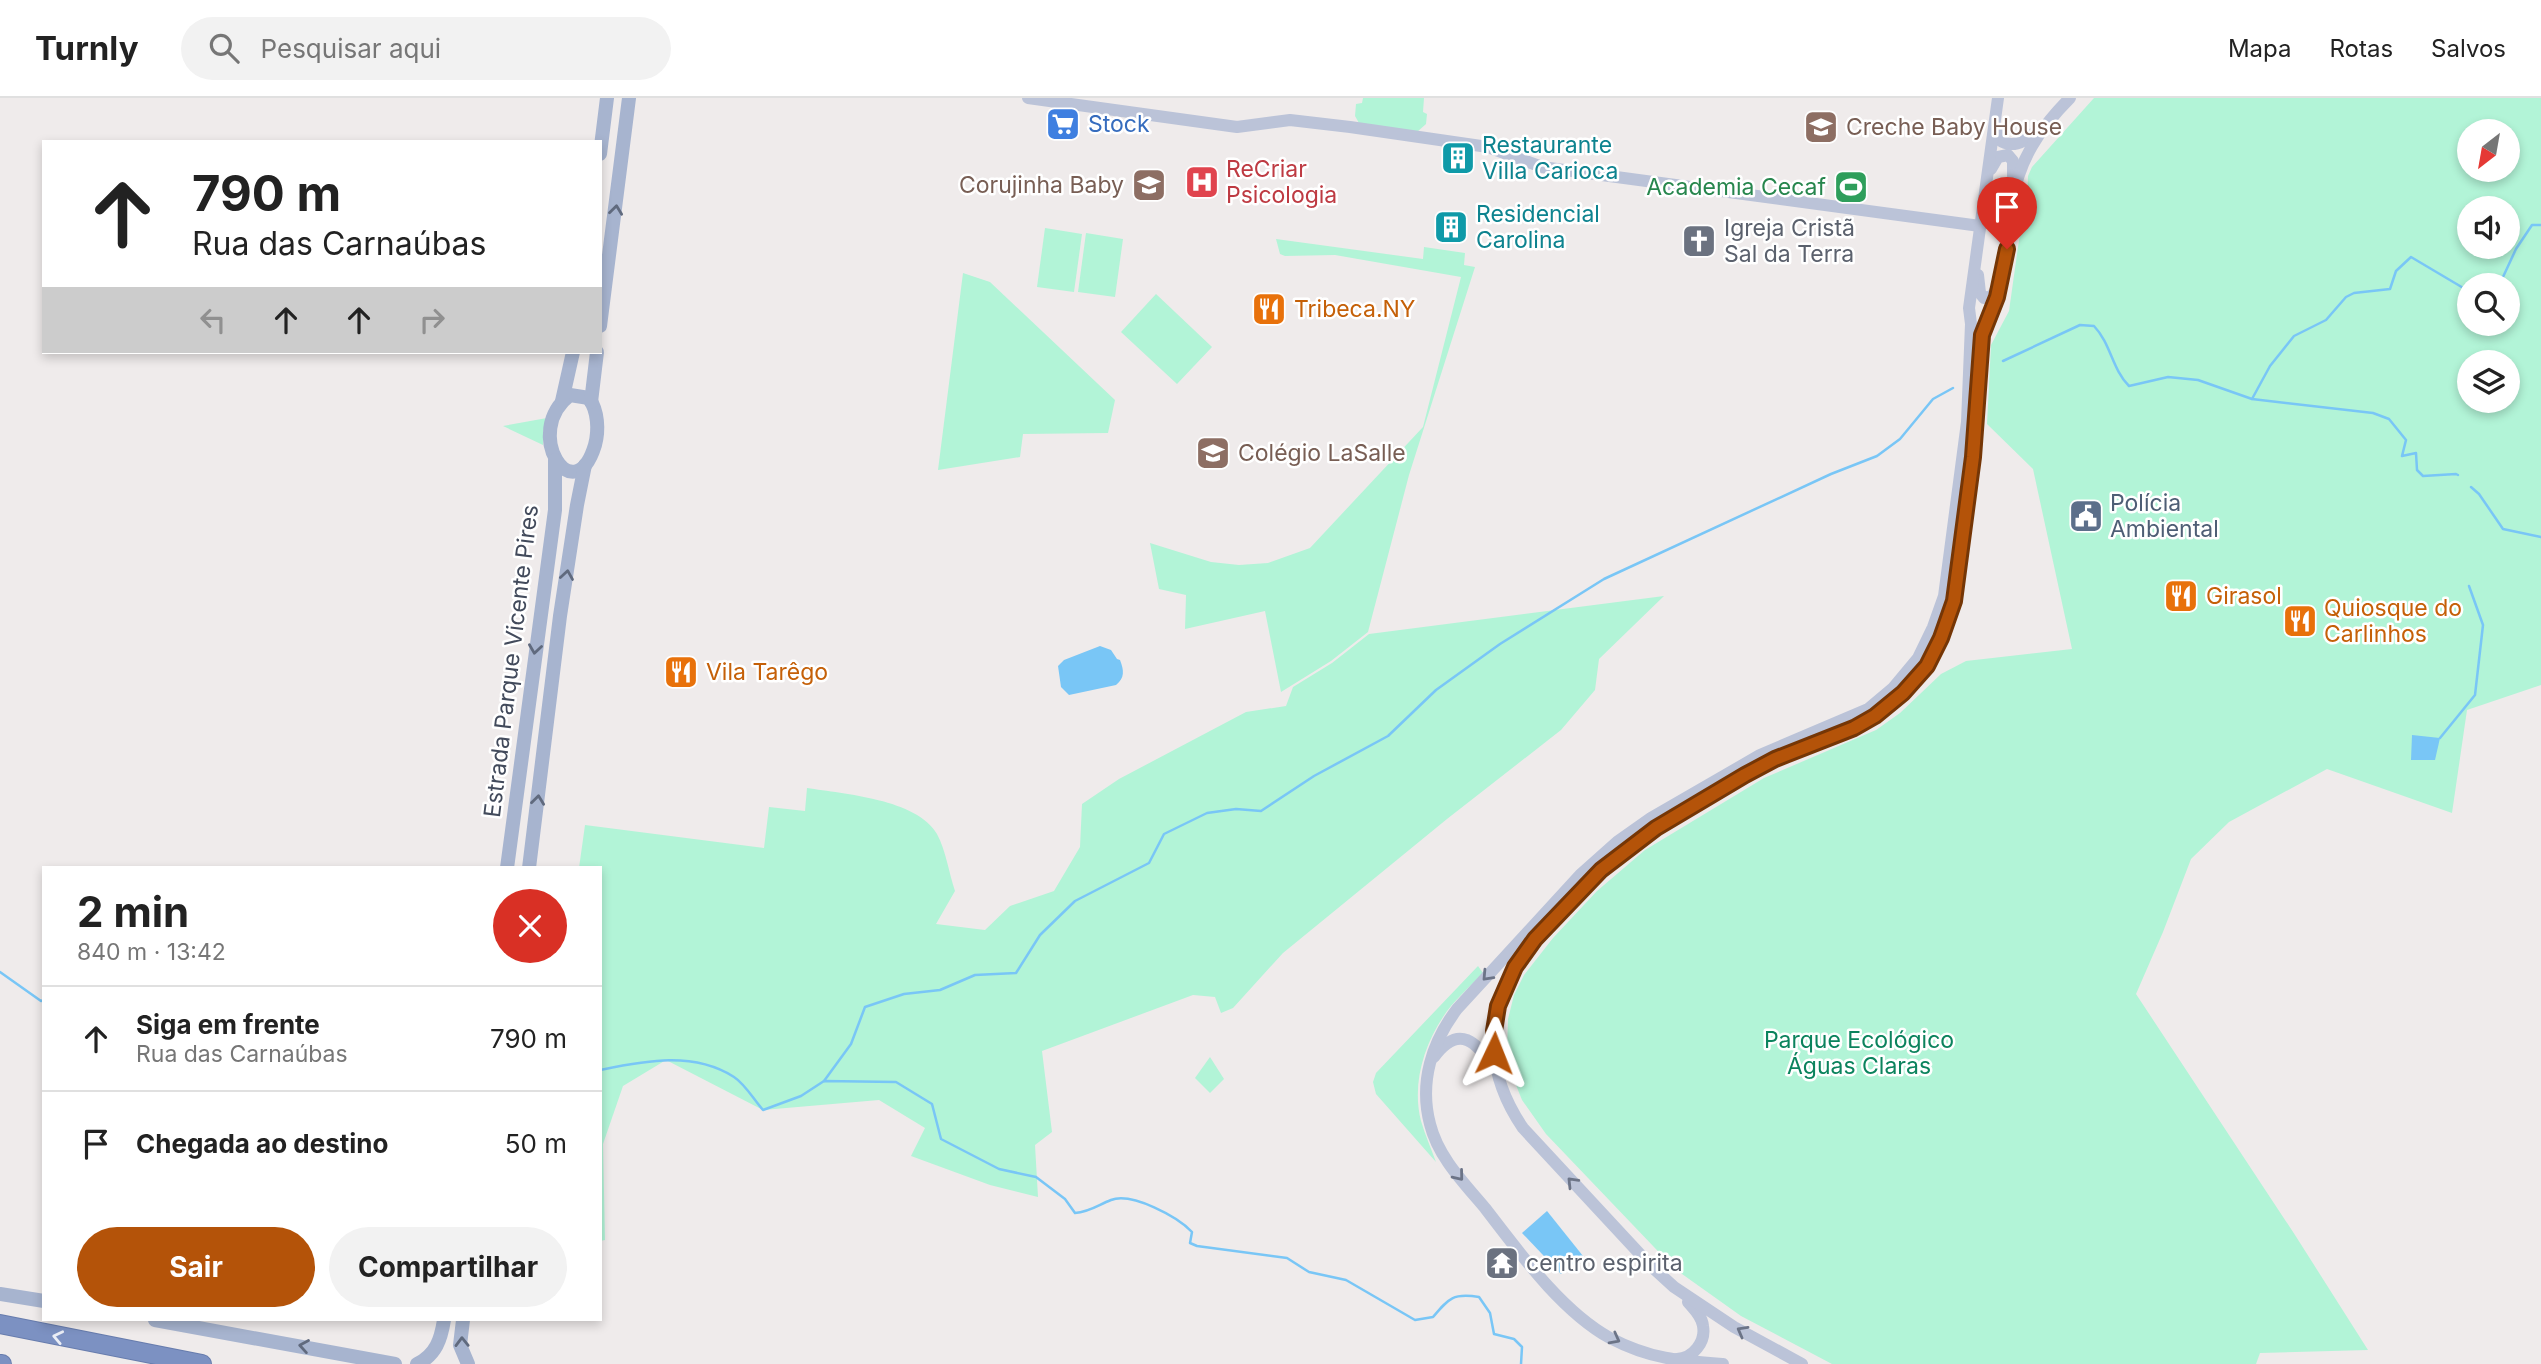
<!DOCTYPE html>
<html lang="pt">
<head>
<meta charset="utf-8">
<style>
  body { margin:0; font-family:Inter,sans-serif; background:#f2f2f2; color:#222; height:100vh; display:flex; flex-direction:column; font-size:26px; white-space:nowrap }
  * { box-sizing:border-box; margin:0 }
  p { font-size:23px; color:#767676 }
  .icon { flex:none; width:38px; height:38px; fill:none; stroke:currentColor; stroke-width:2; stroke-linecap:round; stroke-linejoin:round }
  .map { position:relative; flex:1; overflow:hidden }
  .side { position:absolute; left:42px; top:768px; width:560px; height:455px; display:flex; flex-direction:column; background:#fff; border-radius:0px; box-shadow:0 4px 10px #0003 }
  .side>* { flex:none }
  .guide { position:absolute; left:42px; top:42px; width:560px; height:214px; border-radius:0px; box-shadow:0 4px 10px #0003; background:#fff; color:#222; overflow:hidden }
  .needle { width:46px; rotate:211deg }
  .fabs { position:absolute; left:2457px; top:21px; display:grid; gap:14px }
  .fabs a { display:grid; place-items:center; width:63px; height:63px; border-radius:50%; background:#fff; box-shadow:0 4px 10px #0003; font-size:35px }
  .pin { position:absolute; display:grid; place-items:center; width:60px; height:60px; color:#fff; margin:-72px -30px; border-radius:50% 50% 50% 0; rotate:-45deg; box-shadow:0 0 7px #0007 }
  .pin .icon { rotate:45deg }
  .me { position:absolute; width:77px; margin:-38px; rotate:2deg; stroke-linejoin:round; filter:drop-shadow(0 0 5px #0008) }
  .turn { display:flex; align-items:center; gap:24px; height:147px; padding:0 35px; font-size:32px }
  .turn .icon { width:91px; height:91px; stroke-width:2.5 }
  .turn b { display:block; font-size:49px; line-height:60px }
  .lanes { display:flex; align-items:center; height:66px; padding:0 35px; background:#0003; justify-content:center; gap:35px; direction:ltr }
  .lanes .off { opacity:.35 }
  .round { display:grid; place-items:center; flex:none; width:74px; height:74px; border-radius:37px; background:#f2f2f2 }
  .head { display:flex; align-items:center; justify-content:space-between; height:119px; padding:0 35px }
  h1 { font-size:42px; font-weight:700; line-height:52px }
  .button { display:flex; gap:14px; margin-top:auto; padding:14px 35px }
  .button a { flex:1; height:80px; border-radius:42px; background:#b45309; color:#fff; font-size:28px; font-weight:700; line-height:80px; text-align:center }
  .button a+a { background:#f2f2f2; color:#222 }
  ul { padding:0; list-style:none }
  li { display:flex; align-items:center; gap:21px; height:105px; padding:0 35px; border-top:2px solid #e0e0e0 }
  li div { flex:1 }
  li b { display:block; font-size:26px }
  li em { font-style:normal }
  header { display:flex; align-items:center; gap:42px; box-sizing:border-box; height:98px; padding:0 35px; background:#fff; border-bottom:2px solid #e0e0e0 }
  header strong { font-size:33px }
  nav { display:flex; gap:38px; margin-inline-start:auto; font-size:24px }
  .search { width:490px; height:63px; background:#f2f2f2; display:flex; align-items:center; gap:18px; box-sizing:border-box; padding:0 24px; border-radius:38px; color:#767676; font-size:26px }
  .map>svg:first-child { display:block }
  .green { fill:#b2f4d7; fill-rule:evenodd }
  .water { fill:#79c6f6 }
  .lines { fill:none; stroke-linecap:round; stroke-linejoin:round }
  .stream { stroke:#79c6f6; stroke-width:2.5 }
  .highway-casing { stroke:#677cad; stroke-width:20 }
  .secondary { stroke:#bbc3d8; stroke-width:12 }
  .primary { stroke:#a7b4cf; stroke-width:14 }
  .highway { stroke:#7c91c2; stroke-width:18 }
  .oneway { stroke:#606a7e }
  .oneway2 { stroke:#6c7487 }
  .oneway3 { stroke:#ebeef6 }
  .route-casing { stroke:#753606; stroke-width:18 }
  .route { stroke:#b45309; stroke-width:12 }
  .labels { text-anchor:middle; stroke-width:5; stroke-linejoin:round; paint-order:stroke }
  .shop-label { font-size:23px; fill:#366cbe; stroke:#fff; text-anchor:start }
  .education-label { font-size:23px; fill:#785e54; stroke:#fff; text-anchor:start }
  .culture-label { font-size:23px; fill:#0d838f; stroke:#fff; text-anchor:start }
  .health-label { font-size:23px; fill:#be3a42; stroke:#fff; text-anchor:start }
  .leisure-label { font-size:23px; fill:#27864d; stroke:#fff; text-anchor:end }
  .worship-label { font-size:23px; fill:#5b616d; stroke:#fff; text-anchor:start }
  .food-label { font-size:23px; fill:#c56008; stroke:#fff; text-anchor:start }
  .service-label { font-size:23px; fill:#4e5e75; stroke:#fff; text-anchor:start }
  .street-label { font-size:23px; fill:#424a5b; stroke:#fff }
  .park-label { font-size:23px; fill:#0b835d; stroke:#fff }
</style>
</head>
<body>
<header>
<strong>Turnly</strong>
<div class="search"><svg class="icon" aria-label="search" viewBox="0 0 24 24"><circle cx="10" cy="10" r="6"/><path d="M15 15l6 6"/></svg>Pesquisar aqui</div>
<nav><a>Mapa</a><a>Rotas</a><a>Salvos</a></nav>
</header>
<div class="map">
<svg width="2541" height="1266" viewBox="0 0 2541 1266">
  <rect width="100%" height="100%" fill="#efebeb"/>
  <g class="green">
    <path d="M1363 0H1424L1423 14 1427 16 1426 26 1417 34 1359 25 1355 18 1356 6 1362 5Z"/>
    <path d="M2094 0H2541V587L2467 612 2452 715 2327 671 2229 724 2191 761 2163 834 2136 896 2295 1137 2368 1252 2260 1255 2256 1266H1832L1741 1218 1675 1171 1546 1036 1522 1002 1512 977 1507 952 1508 921 1514 897 1524 877 1553 840 1597 793 1645 752 1764 680 1876 632 1900 615 1941 576 1966 563 2072 551 2033 371 1987 326 1991 247 2009 213 2019 142 2027 107 2028 78 2032 69ZM2469 33H2508V72H2469ZM2469 110H2508V149H2469ZM2469 187H2508V226H2469ZM2469 264H2508V303H2469Z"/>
    <path d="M1846 75 1860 76 1857 104 1843 102Z"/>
    <path d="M1045 130 1082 136 1074 194 1037 189Z"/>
    <path d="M1086 135 1123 141 1115 199 1078 194Z"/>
    <path d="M1276 141 1423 161 1424 149 1465 155 1464 167 1475 169 1409 377 1368 534 1331 563 1281 594 1265 513 1185 531 1186 497 1159 491 1150 445 1211 464 1239 467 1268 465 1310 450 1423 329 1461 179 1335 157 1285 158 1280 156Z"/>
    <path d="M963 175 990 184 1115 302 1108 335 1023 336 1020 359 938 372Z"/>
    <path d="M1156 196 1212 249 1177 286 1121 234Z"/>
    <path d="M547 320 543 334V347L503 328Z"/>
    <path d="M1664 498 1599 561 1595 592 1561 632 1447 721 1283 855 1233 910 1221 915 1215 899 1193 897 1042 953 1052 1034 1035 1047 1038 1099 990 1087 911 1058 925 1030 879 1002 763 1012 666 962 623 988 603 1046 605 1142 600 1143V770H579L585 727 764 750 769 709 805 713 807 690C844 696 917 701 937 736 946 753 949 775 955 793L936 826 985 832 1010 808 1054 793 1080 749 1082 706 1119 681 1246 614 1286 608 1293 589 1332 565 1369 536Z"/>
    <path d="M1478 868 1483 875C1470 889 1453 903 1443 919 1423 949 1412 988 1421 1023 1425 1037 1431 1050 1436 1064L1376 996 1373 984 1376 975Z"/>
    <path d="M1210 959 1224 981 1210 995 1195 980Z"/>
  </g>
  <g class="water">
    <path d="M1100 548 1111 552 1117 561 1120 562C1124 572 1125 580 1116 587L1069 597 1061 589 1058 568 1064 562Z"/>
    <path d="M2412 637 2440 640 2435 662H2411Z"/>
    <path d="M1547 1113 1583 1158 1561 1176 1522 1135Z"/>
  </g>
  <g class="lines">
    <g class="stream">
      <path d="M2477 187 2503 179 2516 151 2532 127H2541"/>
      <path d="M2003 263 2080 227 2094 228C2111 246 2112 271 2129 288L2168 279 2198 282 2252 301 2270 268 2294 238 2326 222 2346 199 2354 195 2390 191 2396 173 2411 159 2465 191 2469 190"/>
      <path d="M2252 301 2373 315 2389 321 2406 342 2402 358 2416 355 2417 372 2423 378 2456 376 2458 377"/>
      <path d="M2471 389 2479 396 2503 431 2541 439"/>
      <path d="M2440 640 2475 597 2483 527 2469 488"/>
      <path d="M0 874 41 903 44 902"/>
      <path d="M600 972C645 963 693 953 734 979 745 986 754 1002 763 1012L801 998 824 983 896 984 932 1006 941 1041 999 1071 1036 1079 1065 1101 1075 1115C1090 1114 1098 1107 1111 1102 1132 1094 1178 1119 1192 1134L1190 1145 1197 1148 1287 1160 1309 1174 1346 1182 1415 1222 1433 1219C1449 1200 1453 1195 1479 1199L1490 1215 1494 1236 1514 1241 1522 1249 1521 1266"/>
      <path d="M824 983 851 946 865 909 904 896 940 892 975 877 1016 875 1040 837 1075 803 1149 765 1164 736 1207 715 1236 711 1261 713 1314 678 1388 638 1436 592 1500 546 1604 481 1831 376 1877 358 1900 341 1933 301 1953 290"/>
    </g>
    <g class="highway-casing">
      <g id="highway">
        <path d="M0 1226 202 1266"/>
        <path d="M0 1266H2"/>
      </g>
    </g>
    <g class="secondary">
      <path d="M1028 0 1237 29 1290 22 1350 29 1488 49 1542 69 1980 128"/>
      <path d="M1997 29 1998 41C2011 51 2024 45 2035 34"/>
      <path d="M1991 71 1998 59 2008 57 2013 63V78"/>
      <path d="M1978 177 1980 195 1984 200 1992 198 1998 188"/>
      <path d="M1434 959C1459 925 1477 944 1495 971"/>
      <path d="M1677 1261C1693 1260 1706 1244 1703 1228 1702 1218 1694 1211 1688 1204"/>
      <path d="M1723 1266C1680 1263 1650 1261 1610 1240 1561 1213 1519 1154 1485 1110 1464 1085 1438 1059 1430 1026 1419 984 1432 944 1457 911L1580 777 1617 744 1651 720 1760 657 1868 611 1893 590 1918 560 1933 529 1944 498 1967 324 1971 226 1969 210 1998 0"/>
      <path d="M1802 1266 1734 1229 1674 1189 1651 1168 1523 1030C1488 979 1482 920 1516 866 1528 848 1543 833 1558 817 1580 793 1602 770 1628 750 1670 716 1724 688 1772 663 1818 639 1871 632 1907 591 1955 536 1955 492 1964 423 1968 389 1974 355 1976 321 1978 295 1976 261 1982 237 1988 214 2000 193 2005 169 2009 148 2008 126 2012 105 2019 62 2039 31 2070 0"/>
    </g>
    <g class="primary">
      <path d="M600 56 607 0"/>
      <path d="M600 228 629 0"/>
      <path d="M570 297 589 300C598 313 599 332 595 347 574 416 521 334 570 297Z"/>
      <path d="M562 303 573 254"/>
      <path d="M591 304 597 254"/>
      <path d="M507 770 555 412V362"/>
      <path d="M529 770 560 518 577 407 585 367"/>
      <path d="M0 1196 44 1203"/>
      <path d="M155 1222 395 1266"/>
      <path d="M463 1222 460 1247 468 1266"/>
      <path d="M417 1266C436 1257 441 1241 444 1222"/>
    </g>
    <use href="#highway" class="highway"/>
  </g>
  <defs><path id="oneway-chevron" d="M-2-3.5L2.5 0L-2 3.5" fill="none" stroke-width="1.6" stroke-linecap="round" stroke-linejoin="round" transform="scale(1.75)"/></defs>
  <g class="oneway">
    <use href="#oneway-chevron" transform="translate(616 112) rotate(-83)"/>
    <use href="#oneway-chevron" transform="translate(567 477) rotate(-81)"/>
    <use href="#oneway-chevron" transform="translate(535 551) rotate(98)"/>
    <use href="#oneway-chevron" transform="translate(538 702) rotate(-83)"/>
    <use href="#oneway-chevron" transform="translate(462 1244) rotate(-91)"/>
    <use href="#oneway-chevron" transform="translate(304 1248) rotate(-170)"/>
  </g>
  <g class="oneway2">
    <use href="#oneway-chevron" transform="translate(1487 878) rotate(133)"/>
    <use href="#oneway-chevron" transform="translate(1459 1078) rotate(51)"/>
    <use href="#oneway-chevron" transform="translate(1572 1084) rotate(-134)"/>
    <use href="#oneway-chevron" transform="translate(1742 1233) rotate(-151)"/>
    <use href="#oneway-chevron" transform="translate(1615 1241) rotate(28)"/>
  </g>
  <use class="oneway3" href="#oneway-chevron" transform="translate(58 1239) rotate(-168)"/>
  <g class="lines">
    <g class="route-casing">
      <path id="route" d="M1494 955V933L1498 908 1515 869 1535 841 1601 772 1656 730 1745 677 1775 661 1854 630 1875 618 1903 595 1927 568 1941 540 1954 503 1973 359 1982 237 1997 199 2007 151"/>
    </g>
    <use href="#route" class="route"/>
  </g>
  <defs>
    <g id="supermarket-square" transform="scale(1.75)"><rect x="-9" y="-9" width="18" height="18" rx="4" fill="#3f7fe0" stroke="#fff"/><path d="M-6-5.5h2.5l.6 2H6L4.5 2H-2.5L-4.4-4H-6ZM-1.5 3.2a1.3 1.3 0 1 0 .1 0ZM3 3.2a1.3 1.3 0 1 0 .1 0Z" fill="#fff"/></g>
    <g id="school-square" transform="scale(1.75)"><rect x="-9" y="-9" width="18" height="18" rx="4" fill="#8d6e63" stroke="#fff"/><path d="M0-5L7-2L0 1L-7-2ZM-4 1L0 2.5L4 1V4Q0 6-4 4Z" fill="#fff"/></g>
    <g id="building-square" transform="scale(1.75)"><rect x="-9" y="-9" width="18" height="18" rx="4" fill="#0f9aa8" stroke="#fff"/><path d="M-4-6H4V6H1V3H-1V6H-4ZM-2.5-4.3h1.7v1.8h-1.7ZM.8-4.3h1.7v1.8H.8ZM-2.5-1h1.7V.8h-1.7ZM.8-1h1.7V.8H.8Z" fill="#fff"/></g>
    <g id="hospital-square" transform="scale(1.75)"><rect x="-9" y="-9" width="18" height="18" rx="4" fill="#e0444e" stroke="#fff"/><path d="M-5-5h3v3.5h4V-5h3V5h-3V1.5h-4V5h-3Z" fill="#fff"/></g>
    <g id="stadium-square" transform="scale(1.75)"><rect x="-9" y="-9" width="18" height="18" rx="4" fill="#2e9e5b" stroke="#fff"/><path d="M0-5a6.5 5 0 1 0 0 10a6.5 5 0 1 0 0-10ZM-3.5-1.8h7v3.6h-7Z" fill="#fff"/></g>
    <g id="church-square" transform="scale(1.75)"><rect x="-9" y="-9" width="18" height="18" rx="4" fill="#6b7280" stroke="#fff"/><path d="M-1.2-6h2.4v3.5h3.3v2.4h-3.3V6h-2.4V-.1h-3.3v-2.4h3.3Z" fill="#fff"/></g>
    <g id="restaurant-square" transform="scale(1.75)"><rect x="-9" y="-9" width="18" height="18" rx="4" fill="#e8710a" stroke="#fff"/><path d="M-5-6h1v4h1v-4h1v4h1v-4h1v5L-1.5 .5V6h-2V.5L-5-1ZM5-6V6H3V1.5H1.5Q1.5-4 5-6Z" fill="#fff"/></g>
    <g id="civic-square" transform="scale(1.75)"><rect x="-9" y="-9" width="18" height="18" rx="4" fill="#5c6f8a" stroke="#fff"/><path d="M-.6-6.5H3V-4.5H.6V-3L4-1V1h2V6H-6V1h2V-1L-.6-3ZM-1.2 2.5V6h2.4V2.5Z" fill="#fff"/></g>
    <g id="temple-square" transform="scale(1.75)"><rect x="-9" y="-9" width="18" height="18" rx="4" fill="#6b7280" stroke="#fff"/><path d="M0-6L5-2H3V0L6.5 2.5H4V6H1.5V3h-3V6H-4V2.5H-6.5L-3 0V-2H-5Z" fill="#fff"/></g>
  </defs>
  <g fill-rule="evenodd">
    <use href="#supermarket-square" x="1063" y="26"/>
    <use href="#school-square" x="1821" y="29"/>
    <use href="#building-square" x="1458" y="60"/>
    <use href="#hospital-square" x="1202" y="84"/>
    <use href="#school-square" x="1149" y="87"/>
    <use href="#stadium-square" x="1851" y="89"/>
    <use href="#building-square" x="1451" y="129"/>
    <use href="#church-square" x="1699" y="143"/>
    <use href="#restaurant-square" x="1269" y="211"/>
    <use href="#school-square" x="1213" y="355"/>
    <use href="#civic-square" x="2086" y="418"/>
    <use href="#restaurant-square" x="2181" y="498"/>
    <use href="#restaurant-square" x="2300" y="523"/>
    <use href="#restaurant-square" x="681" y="574"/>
    <use href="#temple-square" x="1502" y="1165"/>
  </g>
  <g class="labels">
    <g class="shop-label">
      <text x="1088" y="34">Stock</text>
    </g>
    <g class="education-label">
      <text x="1846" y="37">Creche Baby House</text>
      <text x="1124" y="95" text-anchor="end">Corujinha Baby</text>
      <text x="1238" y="363">Colégio LaSalle</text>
    </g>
    <g class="culture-label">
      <text x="1482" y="55">Restaurante<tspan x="1482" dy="26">Villa Carioca</tspan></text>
      <text x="1476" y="124">Residencial<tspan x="1476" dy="26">Carolina</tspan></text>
    </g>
    <g class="health-label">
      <text x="1226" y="79">ReCriar<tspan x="1226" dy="26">Psicologia</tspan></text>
    </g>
    <g class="leisure-label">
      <text x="1826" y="97">Academia Cecaf</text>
    </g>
    <g class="worship-label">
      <text x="1724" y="138">Igreja Cristã<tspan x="1724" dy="26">Sal da Terra</tspan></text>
      <text x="1526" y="1173">centro espirita</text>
    </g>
    <g class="food-label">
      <text x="1294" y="219">Tribeca.NY</text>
      <text x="2206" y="506">Girasol</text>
      <text x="2324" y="518">Quiosque do<tspan x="2324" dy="26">Carlinhos</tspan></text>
      <text x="706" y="582">Vila Tarêgo</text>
    </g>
    <g class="service-label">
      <text x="2110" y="413">Polícia<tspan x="2110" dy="26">Ambiental</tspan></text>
    </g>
    <g class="street-label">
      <text transform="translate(511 563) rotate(-83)" y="8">Estrada Parque Vicente Pires</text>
    </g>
    <g class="park-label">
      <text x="1859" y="950">Parque Ecológico<tspan x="1859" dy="26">Águas Claras</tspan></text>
    </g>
  </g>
</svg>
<div class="fabs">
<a><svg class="needle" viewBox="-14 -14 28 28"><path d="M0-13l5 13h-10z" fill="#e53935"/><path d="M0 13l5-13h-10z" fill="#767676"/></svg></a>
<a><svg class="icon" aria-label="sound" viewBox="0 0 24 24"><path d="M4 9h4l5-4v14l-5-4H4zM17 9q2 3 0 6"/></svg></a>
<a><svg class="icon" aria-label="search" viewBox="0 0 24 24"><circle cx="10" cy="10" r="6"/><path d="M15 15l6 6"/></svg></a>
<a><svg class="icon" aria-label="layers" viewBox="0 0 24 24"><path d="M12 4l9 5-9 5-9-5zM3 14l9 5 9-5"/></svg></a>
</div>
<div class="pin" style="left:2007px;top:151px;background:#d93025"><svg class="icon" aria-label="arrive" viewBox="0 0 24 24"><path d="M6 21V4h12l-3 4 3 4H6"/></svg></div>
<svg class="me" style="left:1494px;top:955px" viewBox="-20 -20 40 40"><path d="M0-17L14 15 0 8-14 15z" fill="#b45309" stroke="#fff" stroke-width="4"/></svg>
<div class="guide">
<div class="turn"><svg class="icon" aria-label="ahead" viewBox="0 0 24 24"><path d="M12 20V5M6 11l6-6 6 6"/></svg><div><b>790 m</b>Rua das Carnaúbas</div></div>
<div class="lanes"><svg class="icon off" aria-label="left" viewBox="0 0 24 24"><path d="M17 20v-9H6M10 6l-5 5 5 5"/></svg><svg class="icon" aria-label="ahead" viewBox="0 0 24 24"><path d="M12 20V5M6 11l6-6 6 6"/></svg><svg class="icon" aria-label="ahead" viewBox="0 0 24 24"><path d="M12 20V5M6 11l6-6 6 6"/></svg><svg class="icon off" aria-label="right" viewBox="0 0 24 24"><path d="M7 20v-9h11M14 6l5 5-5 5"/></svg></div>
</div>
<section class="side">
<div class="head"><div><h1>2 min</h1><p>840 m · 13:42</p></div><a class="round" style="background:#d93025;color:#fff"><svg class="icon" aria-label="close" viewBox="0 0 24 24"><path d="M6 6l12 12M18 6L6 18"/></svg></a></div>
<ul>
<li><svg class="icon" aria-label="ahead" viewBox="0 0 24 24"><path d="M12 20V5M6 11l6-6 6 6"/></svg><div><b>Siga em frente</b><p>Rua das Carnaúbas</p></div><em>790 m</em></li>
<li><svg class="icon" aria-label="arrive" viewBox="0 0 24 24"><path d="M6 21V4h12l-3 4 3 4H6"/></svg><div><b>Chegada ao destino</b></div><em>50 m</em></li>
</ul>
<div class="button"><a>Sair</a><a>Compartilhar</a></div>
</section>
</div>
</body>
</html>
